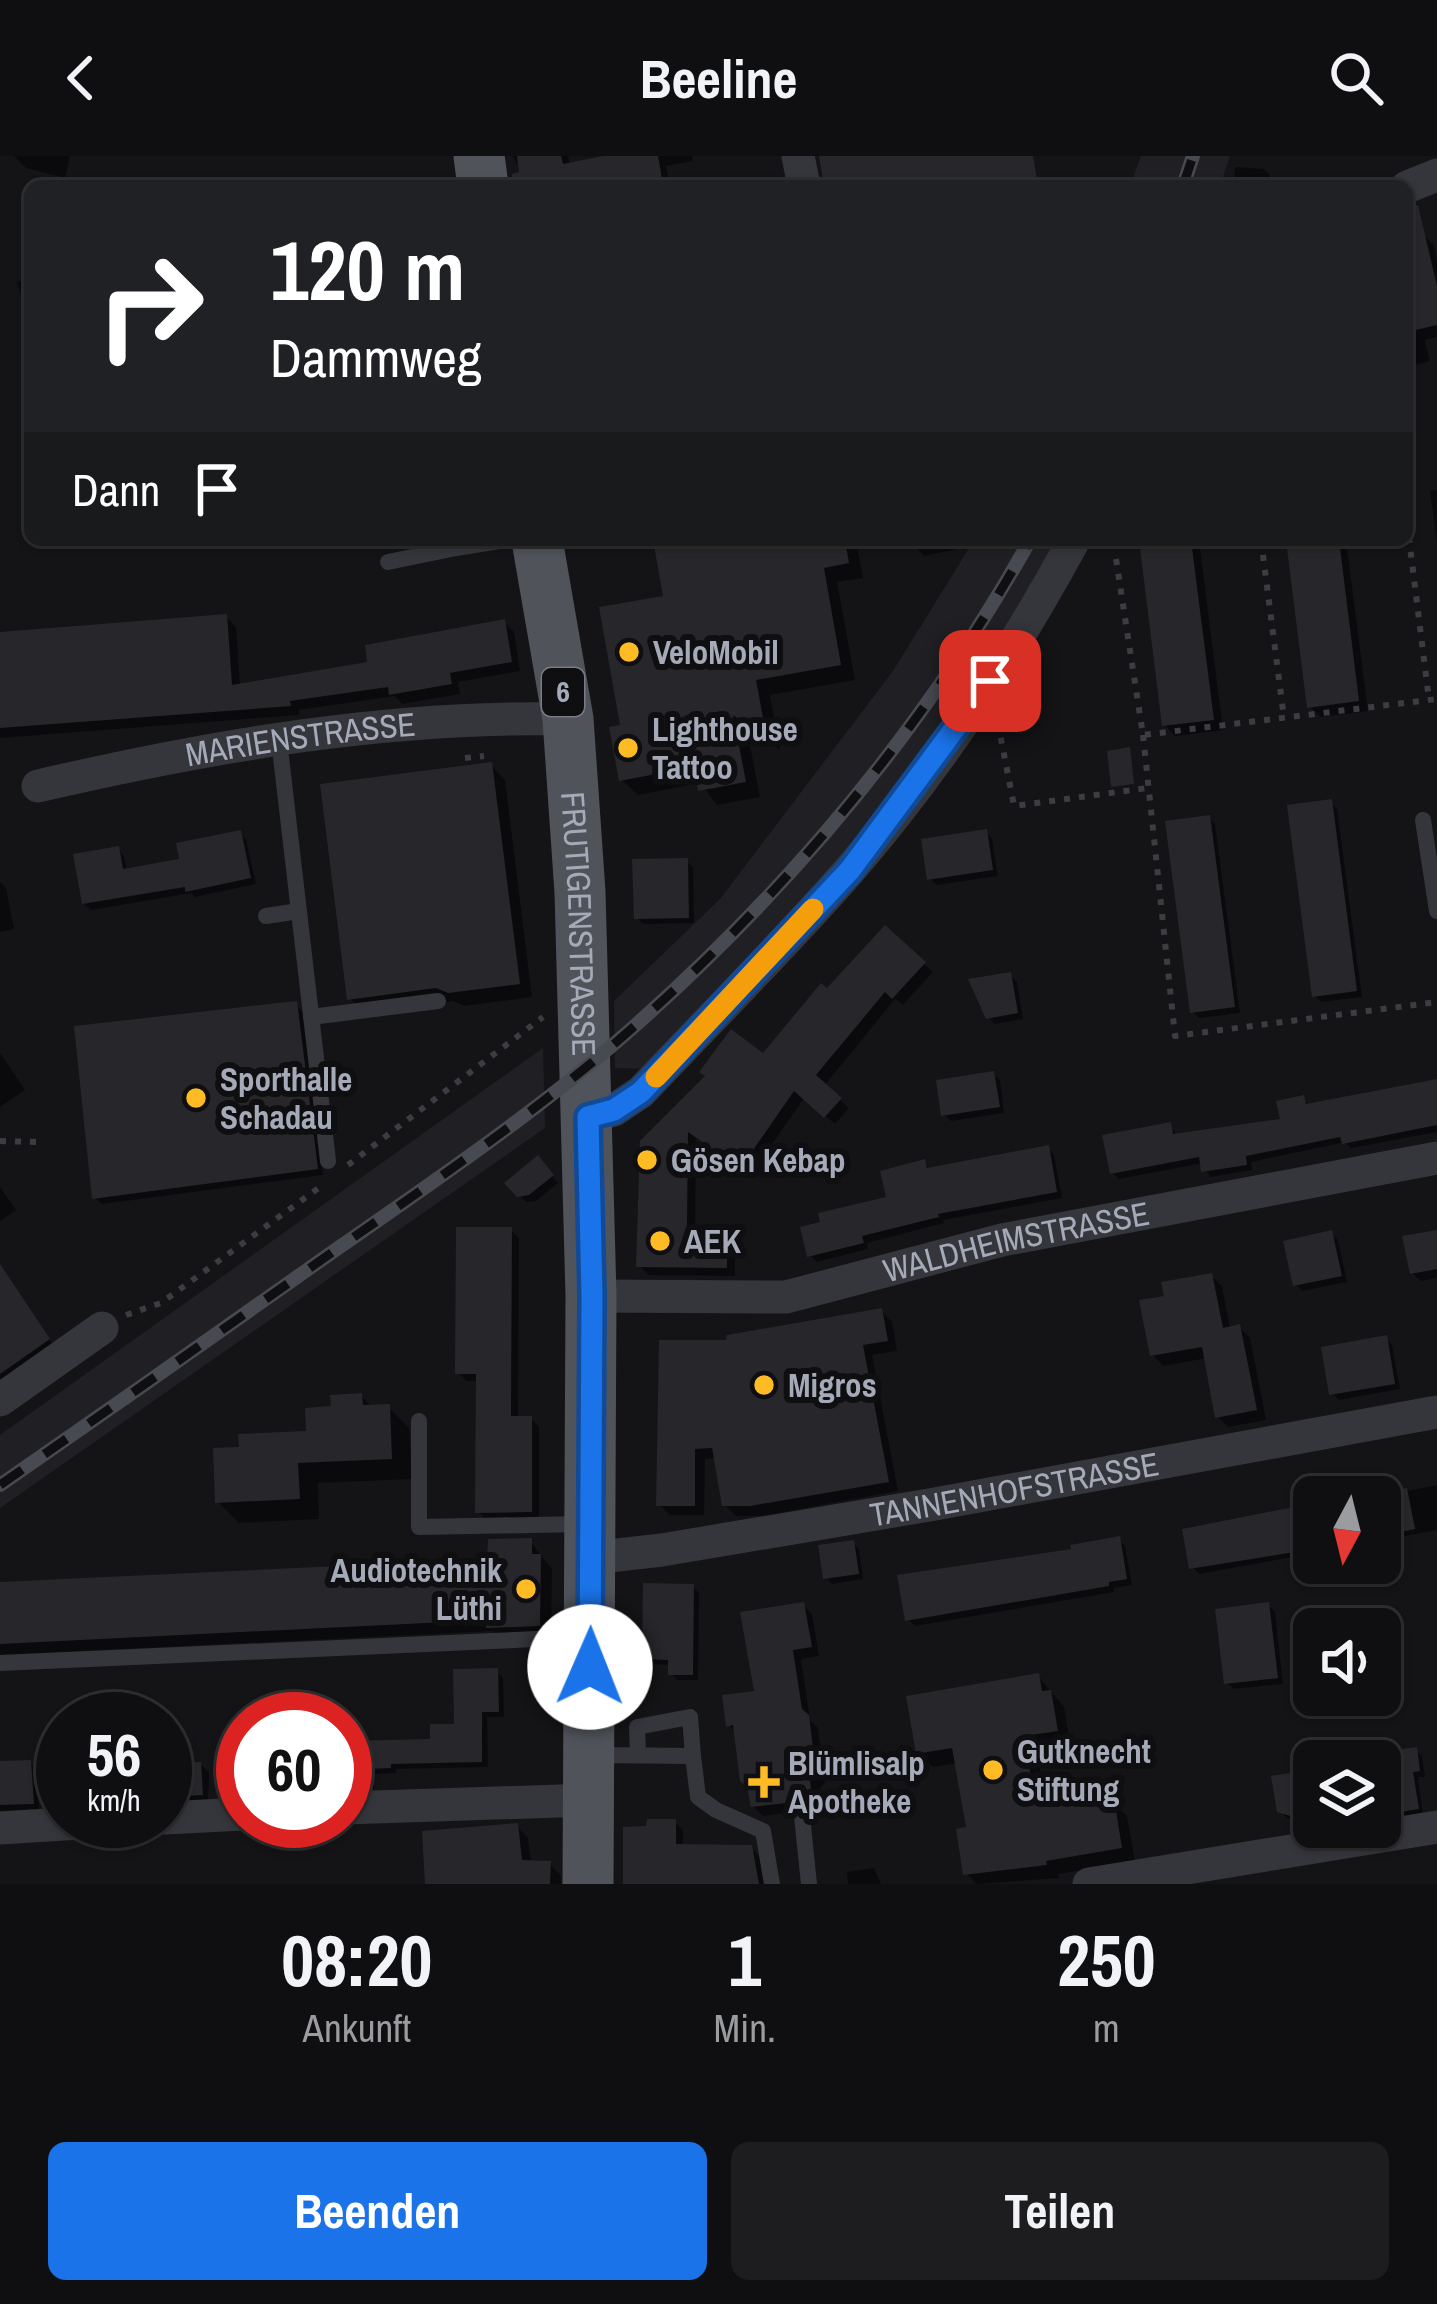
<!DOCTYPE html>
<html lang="de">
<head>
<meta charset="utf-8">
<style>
  body { margin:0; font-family:"Archivo Narrow",sans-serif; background:#1d1d1f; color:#f1f3f6; height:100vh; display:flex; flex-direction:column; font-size:45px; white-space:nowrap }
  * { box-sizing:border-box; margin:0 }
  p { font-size:39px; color:#9b9c9f }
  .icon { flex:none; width:66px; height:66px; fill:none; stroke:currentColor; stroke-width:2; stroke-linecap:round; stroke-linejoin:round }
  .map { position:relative; height:1728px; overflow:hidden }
  .side { display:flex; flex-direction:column; background:#0f0f11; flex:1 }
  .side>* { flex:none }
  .top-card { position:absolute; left:24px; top:24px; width:1389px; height:366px; border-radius:18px; box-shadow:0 3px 9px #0004,0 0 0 3px #2f2f31; background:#202124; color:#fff; overflow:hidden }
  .needle { width:78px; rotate:187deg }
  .tools { position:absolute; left:1293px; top:1320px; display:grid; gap:24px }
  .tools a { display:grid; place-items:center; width:108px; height:108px; border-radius:18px; background:#0f0f11; box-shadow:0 3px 9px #0004,0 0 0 3px #2f2f31; font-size:60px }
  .speed { position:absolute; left:36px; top:1536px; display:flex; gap:24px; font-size:60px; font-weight:700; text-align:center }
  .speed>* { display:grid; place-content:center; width:156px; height:156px; border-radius:50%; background:#0f0f11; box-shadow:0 3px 9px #0004,0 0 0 3px #2f2f31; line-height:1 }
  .speed small { font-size:30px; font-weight:400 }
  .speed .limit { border:18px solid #d22; background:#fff; color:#111 }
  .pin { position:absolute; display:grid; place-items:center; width:102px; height:102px; color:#fff; margin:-51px; border-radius:24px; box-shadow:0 6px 18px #0006 }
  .me { position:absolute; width:132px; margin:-66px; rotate:1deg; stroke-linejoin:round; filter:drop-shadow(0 0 9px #0008) }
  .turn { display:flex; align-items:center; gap:42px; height:252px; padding:0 48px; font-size:54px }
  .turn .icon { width:156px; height:156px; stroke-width:2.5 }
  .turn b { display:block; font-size:84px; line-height:102px }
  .then { display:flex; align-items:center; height:114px; padding:0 48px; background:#0003; gap:24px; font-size:45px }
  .eta { display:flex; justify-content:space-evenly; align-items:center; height:204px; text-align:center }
  .eta b { font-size:72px; font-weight:700; line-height:84px }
  .action { display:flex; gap:24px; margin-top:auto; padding:24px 48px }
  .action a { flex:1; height:138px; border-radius:18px; background:#1a73e8; color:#fff; font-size:48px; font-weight:700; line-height:138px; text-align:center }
  .action a+a { background:#1d1d1f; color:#f1f3f6 }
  header { display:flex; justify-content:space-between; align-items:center; height:156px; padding:0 48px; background:#0f0f11; font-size:54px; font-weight:700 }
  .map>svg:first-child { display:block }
  .built { fill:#202024 }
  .shadow { fill:#0007 }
  .building { fill:#27272b }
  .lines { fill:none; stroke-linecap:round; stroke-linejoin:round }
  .path { stroke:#3b3d43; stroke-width:6; stroke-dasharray:6 9; stroke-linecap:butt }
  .lane { stroke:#35363c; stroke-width:16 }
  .street { stroke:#35363c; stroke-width:33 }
  .primary { stroke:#51535b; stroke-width:51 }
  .rail-casing { stroke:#484a51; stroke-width:14 }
  .rail { stroke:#0f0f12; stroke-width:9; stroke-dasharray:27; stroke-linecap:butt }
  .route-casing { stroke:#114b97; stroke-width:30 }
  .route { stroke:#1a73e8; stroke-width:21 }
  .slow { stroke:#f59e0b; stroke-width:21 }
  .poi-dot { fill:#ffbb24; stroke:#0f0f12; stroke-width:4.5 }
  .labels { text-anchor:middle; stroke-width:12; stroke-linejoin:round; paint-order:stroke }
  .shield { fill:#0f0f12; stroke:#787c86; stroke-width:3 }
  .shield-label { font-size:30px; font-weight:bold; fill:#a5aab8 }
  .poi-label { font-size:33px; font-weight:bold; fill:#a5aab8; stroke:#0f0f12; text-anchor:start }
  .street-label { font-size:33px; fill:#a5aab8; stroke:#0f0f12 }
</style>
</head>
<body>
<header><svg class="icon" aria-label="back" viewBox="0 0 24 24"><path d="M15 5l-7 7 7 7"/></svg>Beeline<svg class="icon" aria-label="search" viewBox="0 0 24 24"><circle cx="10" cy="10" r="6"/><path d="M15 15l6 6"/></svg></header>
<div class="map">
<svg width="1437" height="1728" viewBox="0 0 1437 1728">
  <rect width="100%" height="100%" fill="#141417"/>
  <g class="built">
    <path d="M1141 0H1230L1220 30H1130Z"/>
    <path d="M974 384H1063L933 590 818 733 650 913 615 912 614 845 720 743 893 515Z"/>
    <path d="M543 892 545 972 0 1352V1279Z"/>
  </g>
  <g class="shadow">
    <path d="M14 0H70L65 22 26 12Z"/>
    <path d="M512 0H568L570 10 618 0H692L693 5 666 10 670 30H524L522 15Z"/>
    <path d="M1235 11 1264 13 1270 19V30H1234Z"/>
    <path d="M1423 79 1434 89 1437 104V181L1425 184 1430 205 1407 211V82Z"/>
    <path d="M30 122V170L17 126Z"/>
    <path d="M1437 334V387L1430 335Z"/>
    <path d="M419 384H462L425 390Z"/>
    <path d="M656 384H856L863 422 837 426 855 524 770 539 780 594 746 569 760 641 717 649 700 627 638 639 622 624 624 571 666 442Z"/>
    <path d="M980 384 981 388 924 400 908 384Z"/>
    <path d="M1142 384H1199L1223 574 1175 580 1165 569Z"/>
    <path d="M1289 384H1346L1368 555 1321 561 1310 551Z"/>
    <path d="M226 461 236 471 240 530 371 508 504 466 514 476 520 515 458 526 460 538 402 548 395 540 299 554V559L0 582V479Z"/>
    <path d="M491 609 505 624 532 841 464 850 453 845 364 857 349 842Z"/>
    <path d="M1331 647 1337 653 1362 841 1321 846 1315 840Z"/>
    <path d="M1209 662 1215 668 1240 857 1199 862 1192 855Z"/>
    <path d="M986 676 992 683 998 720 937 729 930 723Z"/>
    <path d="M240 677 246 684 256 728 195 741 191 737 91 754 84 747 118 693 124 700 127 715 182 706Z"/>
    <path d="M687 705 693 712 694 767 643 768 637 762Z"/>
    <path d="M0 726 6 732 14 773 0 776Z"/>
    <path d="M885 773 933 816 903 849 895 843 824 930 849 952 835 968 804 942 750 1020 696 982 695 1077H726L735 1086V1120L649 1119 640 1110 643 986 764 901Z"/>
    <path d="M1010 819 1017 826 1023 863 995 868 988 861Z"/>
    <path d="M295 848 302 855 323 1019 102 1048 95 1042Z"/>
    <path d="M0 897 25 934 0 951Z"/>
    <path d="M993 918 1000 924 1004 957 951 965 944 958Z"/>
    <path d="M1437 927V976L1351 992 1345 986 1251 1006 1252 1014 1210 1021 1203 1007 1119 1023 1113 1017 1170 969 1177 981 1283 965 1303 942 1309 949Z"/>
    <path d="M1048 992 1054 999 1062 1042 943 1064 944 1067 867 1087 868 1093 817 1106 810 1099 890 1043 924 1007 931 1014Z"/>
    <path d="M544 1010 558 1027 536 1045 526 1046 509 1027Z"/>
    <path d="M0 1031 16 1054 0 1065Z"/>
    <path d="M511 1074 519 1082 518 1263H531L539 1271V1363L486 1364 478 1355 479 1225H466L458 1216Z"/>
    <path d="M1437 1077V1122L1421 1125 1412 1117Z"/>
    <path d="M1331 1078 1338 1084 1347 1126 1302 1135 1296 1128Z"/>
    <path d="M1211 1120 1222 1130 1230 1173 1239 1171 1250 1182 1266 1264 1228 1271 1218 1261 1207 1202 1163 1210 1153 1199 1168 1142Z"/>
    <path d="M7 1122 56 1193 0 1232V1128Z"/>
    <path d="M881 1155 892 1166 897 1195 872 1199 898 1335 762 1360H736L725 1349 717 1302 705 1303 704 1359H670L659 1348 729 1187Z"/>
    <path d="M1386 1183 1392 1189 1400 1233 1339 1244 1332 1237Z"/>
    <path d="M361 1240 373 1252 388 1251 409 1272 412 1323 318 1327 319 1363 239 1367 218 1346 242 1294 309 1278 334 1253Z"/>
    <path d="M1437 1329V1374L1380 1385 1378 1341Z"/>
    <path d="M1314 1350V1397L1199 1418 1192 1411Z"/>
    <path d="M1119 1384 1125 1390 1132 1429 1114 1432V1436L915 1470 908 1463 1074 1395Z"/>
    <path d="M530 1385 552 1413 551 1481 501 1483 494 1475 0 1499V1429L490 1406Z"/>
    <path d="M853 1387 859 1393 863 1423 832 1428 826 1421Z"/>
    <path d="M693 1431 699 1437 698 1524H677L671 1518V1509L651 1508 645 1502Z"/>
    <path d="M803 1449 812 1458 819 1500 801 1503 810 1564 818 1572 825 1627 818 1634 820 1652 763 1660 753 1650 737 1578 729 1569 758 1538Z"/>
    <path d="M1268 1449 1275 1456 1283 1528 1234 1533 1227 1527Z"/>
    <path d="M497 1516 503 1522 504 1561H487L488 1611 396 1613V1617L374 1618V1633L345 1634V1588L433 1586 457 1571Z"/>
    <path d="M1038 1520 1064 1551 1070 1588 1037 1594 1047 1652 1112 1645 1127 1660 1135 1706 1058 1718 1059 1722 977 1728 966 1717 969 1673 958 1607 933 1611 918 1597Z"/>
    <path d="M173 1591 180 1598V1610H203L209 1617 208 1645 165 1649V1592Z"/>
    <path d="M1416 1594 1422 1601 1425 1621H1418L1423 1659 1391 1664 1385 1657 1377 1599Z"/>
    <path d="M30 1607 37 1613 39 1653 0 1655V1608Z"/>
    <path d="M1309 1617 1314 1622V1663L1308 1668 1287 1662 1280 1655Z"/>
    <path d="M675 1666 683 1674V1691L751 1692 760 1701 766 1728H625Z"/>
    <path d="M517 1670 528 1682 531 1707 550 1708 561 1720V1728H427Z"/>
    <path d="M874 1712 881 1728H848L847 1716Z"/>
  </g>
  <g class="building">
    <path d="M517 0H561L563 8 603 0H658L662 23 623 30H512V18L519 16Z"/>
    <path d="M819 0H1033L1038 30H824Z"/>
    <path d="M1418 49 1437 130V169L1407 176V52Z"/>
    <path d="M653 384H845L849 407 824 412 841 509 756 524 767 583 733 559 746 626 698 635 694 611 619 625 609 571 620 569 599 451 663 440Z"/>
    <path d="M1139 384H1191L1214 564 1162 570Z"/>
    <path d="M1286 384H1339L1359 545 1307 552Z"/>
    <path d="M227 458 232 529 367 506 365 489 505 463 512 506 450 517 452 528 389 539 388 531 290 545 291 550 0 572V476Z"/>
    <path d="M1130 591 1134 628 1111 631 1107 595Z"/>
    <path d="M492 606 520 828 448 837 436 832 347 844 320 628Z"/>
    <path d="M1332 643 1357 835 1312 841 1287 649Z"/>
    <path d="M1210 659 1235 851 1190 857 1165 665Z"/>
    <path d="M987 673 993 714 927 724 921 683Z"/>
    <path d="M241 674 251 722 185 736V731L82 748 73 698 119 690 123 713 179 703 176 687Z"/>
    <path d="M688 702 689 762 634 763 632 703Z"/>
    <path d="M885 769 926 806 892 843 885 836 816 919 842 942 824 962 794 935 740 1013 688 976 687 1073 727 1074V1112L636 1111 640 985 705 920 699 916 731 873 763 897 821 827 827 832Z"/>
    <path d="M1011 816 1018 857 986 863 968 823Z"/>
    <path d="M297 845 318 1013 92 1043 74 870Z"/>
    <path d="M994 915 1000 951 941 960 936 924Z"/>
    <path d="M1437 923V969L1342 988 1340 981 1246 1000 1247 1009 1201 1016 1199 1001 1110 1018 1102 979 1171 966 1173 978 1280 963 1276 945 1304 939 1306 948Z"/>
    <path d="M1049 989 1057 1036 938 1058 939 1061 862 1080 864 1087 807 1101 800 1071 820 1066 818 1057 886 1041 880 1015 925 1003 927 1012Z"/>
    <path d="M538 999 554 1019 529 1039 517 1041 504 1027Z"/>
    <path d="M456 1071H512L511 1260H532V1356L475 1357 476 1218H455Z"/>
    <path d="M1332 1074 1342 1120 1293 1130 1283 1085Z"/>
    <path d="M1437 1074V1113L1410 1118 1402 1080Z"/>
    <path d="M0 1108 50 1183 0 1218Z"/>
    <path d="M1212 1117 1223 1172 1240 1168 1257 1254 1215 1262 1202 1191 1150 1200 1139 1144 1164 1140 1161 1126Z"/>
    <path d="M882 1152 888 1185 863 1189 889 1326 750 1350H722L712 1292 695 1293V1350H656L659 1184H726L727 1179Z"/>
    <path d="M1387 1179 1395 1228 1329 1239 1321 1191Z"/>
    <path d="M362 1237 363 1249 390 1248 392 1303 298 1307 300 1343 215 1347 213 1292 239 1291 238 1278 306 1275 305 1252 331 1250 330 1239Z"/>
    <path d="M1407 1332 1415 1373 1380 1380V1337Z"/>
    <path d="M1314 1347V1393L1189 1413 1182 1373Z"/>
    <path d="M1120 1380 1127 1423 1109 1426V1430L905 1465 897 1419 1071 1393 1070 1389Z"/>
    <path d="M532 1382V1398H541L540 1470 486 1472V1464L0 1488V1426L487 1403 488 1383Z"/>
    <path d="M854 1384 859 1418 823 1423 818 1389Z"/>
    <path d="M643 1427 694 1428 693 1519H668V1504L642 1503Z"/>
    <path d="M804 1446 812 1491 793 1494 802 1553 809 1559 816 1617 810 1624 812 1644 751 1651 747 1631 740 1625 733 1569 726 1571 722 1539 754 1535 740 1456Z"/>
    <path d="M1269 1446 1278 1522 1224 1528 1215 1453Z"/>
    <path d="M498 1512 499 1556H482V1606L391 1608V1612L369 1613V1628L345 1629V1585L430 1583V1568H454L453 1513Z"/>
    <path d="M1039 1517 1042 1535 1051 1534 1058 1575 1024 1580 1036 1650 1069 1645 1084 1629 1114 1642 1122 1692 1046 1705 1047 1709 963 1719 956 1673 966 1671 952 1592 916 1598 906 1540Z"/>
    <path d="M1417 1591 1420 1615 1413 1616 1419 1653 1382 1659 1380 1596Z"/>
    <path d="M31 1604 34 1648 0 1649V1605Z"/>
    <path d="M201 1606 203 1639 169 1641V1630H165V1607Z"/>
    <path d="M1310 1614 1314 1651 1300 1663 1277 1656 1271 1620Z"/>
    <path d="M647 1663H676V1688L752 1689 759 1728H623V1671L646 1670Z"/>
    <path d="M518 1667 522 1704 551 1705 550 1728H425L422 1675Z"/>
  </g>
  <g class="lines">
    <g class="path">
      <path d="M1407 366 1429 544"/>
      <path d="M1261 384 1284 562"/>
      <path d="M1116 403 1143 579 1437 543"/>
      <path d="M998 567 1014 650 1147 632"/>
      <path d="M1143 579 1175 880 1437 846"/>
      <path d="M465 602 484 600"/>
      <path d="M0 985 37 986"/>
      <path d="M348 1009 543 861"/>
      <path d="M126 1159 161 1147 324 1028"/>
    </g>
    <g class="lane">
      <path d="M455 385 456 392 505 384"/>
      <path d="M388 406 456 392"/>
      <path d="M279 584 328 1005"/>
      <path d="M1423 664 1437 755"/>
      <path d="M266 760 299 755"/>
      <path d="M311 861 438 845"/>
      <path d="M419 1265V1371L584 1368"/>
      <path d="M0 1507 583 1481"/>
      <path d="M593 1599 693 1600 698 1641 716 1654 763 1675 772 1728"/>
      <path d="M638 1599 637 1571 690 1561 693 1600"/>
      <path d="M802 1660 809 1728"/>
    </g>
    <g class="street">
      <path d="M798 0 804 30"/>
      <path d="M1407 31 1437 19"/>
      <path id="s1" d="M38 630C211 590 389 559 568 563"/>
      <path d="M588 961 614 954 641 936C710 863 782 791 848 716 935 616 1011 500 1074 384"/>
      <path id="s2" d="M591 1140 786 1141 1002 1084 1437 1002"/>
      <path d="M0 1244 102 1172"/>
      <path id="s3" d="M591 1402 662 1394 935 1348 1437 1256"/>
      <path d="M345 1652 589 1644"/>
      <path d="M165 1662 243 1658"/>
      <path d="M0 1672 113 1665"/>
      <path d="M1089 1728 1437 1671"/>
    </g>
    <g class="primary">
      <path d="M479 0 483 30"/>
      <path id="s4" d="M537 384 568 563 580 736 591 1140 588 1728"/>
    </g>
    <g class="rail-casing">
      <g id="rail">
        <path d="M1183 30 1193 0"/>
        <path d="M0 1329C114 1250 228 1170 341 1090 442 1020 546 949 638 867 794 728 928 567 1030 384"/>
      </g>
    </g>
    <use href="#rail" class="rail"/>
  </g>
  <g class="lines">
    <g class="route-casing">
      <path id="route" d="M590 1511 592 1140 588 961 614 954 641 936 850 714 990 525"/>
    </g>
    <use href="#route" class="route"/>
    <path class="slow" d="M656 921 813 753"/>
  </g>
  <g class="poi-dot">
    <circle cx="629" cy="496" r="12"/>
    <circle cx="628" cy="592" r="12"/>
    <circle cx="196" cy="942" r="12"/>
    <circle cx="647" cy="1004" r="12"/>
    <circle cx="660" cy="1085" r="12"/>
    <circle cx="764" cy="1229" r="12"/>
    <circle cx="526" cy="1433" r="12"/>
    <circle cx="993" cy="1614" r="12"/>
    <path d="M758 1608h12v12h12v12h-12v12h-12v-12h-12v-12h12z"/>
  </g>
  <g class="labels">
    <rect class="shield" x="542" y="512" width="42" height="48" rx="9"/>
    <g class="shield-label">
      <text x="563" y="546">6</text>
    </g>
    <g class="poi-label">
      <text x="653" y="508">VeloMobil</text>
      <text x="652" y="585">Lighthouse<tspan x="652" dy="38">Tattoo</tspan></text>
      <text x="220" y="935">Sporthalle<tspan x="220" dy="38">Schadau</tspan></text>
      <text x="671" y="1016">Gösen Kebap</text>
      <text x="684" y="1097">AEK</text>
      <text x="788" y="1241">Migros</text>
      <text x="502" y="1426" text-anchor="end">Audiotechnik<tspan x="502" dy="38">Lüthi</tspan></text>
      <text x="1017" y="1607">Gutknecht<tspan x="1017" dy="38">Stiftung</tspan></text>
      <text x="788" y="1619">Blümlisalp<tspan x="788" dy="38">Apotheke</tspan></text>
    </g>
    <g class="street-label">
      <text dy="12" stroke="none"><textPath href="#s1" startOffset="267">MARIENSTRASSE</textPath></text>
      <text dy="12" stroke="none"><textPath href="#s4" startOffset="387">FRUTIGENSTRASSE</textPath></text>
      <text dy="12" stroke="none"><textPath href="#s2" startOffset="432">WALDHEIMSTRASSE</textPath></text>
      <text dy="12" stroke="none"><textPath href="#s3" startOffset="429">TANNENHOFSTRASSE</textPath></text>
    </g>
  </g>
</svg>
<div class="tools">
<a><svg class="needle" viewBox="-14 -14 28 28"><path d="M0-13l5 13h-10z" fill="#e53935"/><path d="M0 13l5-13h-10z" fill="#9b9c9f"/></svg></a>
<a><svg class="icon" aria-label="sound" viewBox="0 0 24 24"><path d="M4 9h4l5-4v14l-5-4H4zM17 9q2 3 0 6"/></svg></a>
<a><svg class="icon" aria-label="layers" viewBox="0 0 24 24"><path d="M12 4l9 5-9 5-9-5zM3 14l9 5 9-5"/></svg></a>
</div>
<div class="speed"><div>56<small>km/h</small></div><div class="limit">60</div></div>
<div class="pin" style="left:990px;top:525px;background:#d93025"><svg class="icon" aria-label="arrive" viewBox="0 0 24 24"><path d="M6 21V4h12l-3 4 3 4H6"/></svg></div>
<svg class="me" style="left:590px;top:1511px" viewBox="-20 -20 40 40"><circle r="19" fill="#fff"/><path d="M0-13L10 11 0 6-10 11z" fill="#1a73e8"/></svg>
<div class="top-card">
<div class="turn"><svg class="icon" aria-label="right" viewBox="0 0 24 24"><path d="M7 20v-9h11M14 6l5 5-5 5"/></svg><div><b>120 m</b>Dammweg</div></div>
<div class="then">Dann<svg class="icon" aria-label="arrive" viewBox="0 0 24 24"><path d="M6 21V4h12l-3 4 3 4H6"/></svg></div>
</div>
</div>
<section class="side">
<div class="eta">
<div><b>08:20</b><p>Ankunft</p></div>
<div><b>1</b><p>Min.</p></div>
<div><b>250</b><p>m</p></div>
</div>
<div class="action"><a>Beenden</a><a>Teilen</a></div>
</section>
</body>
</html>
